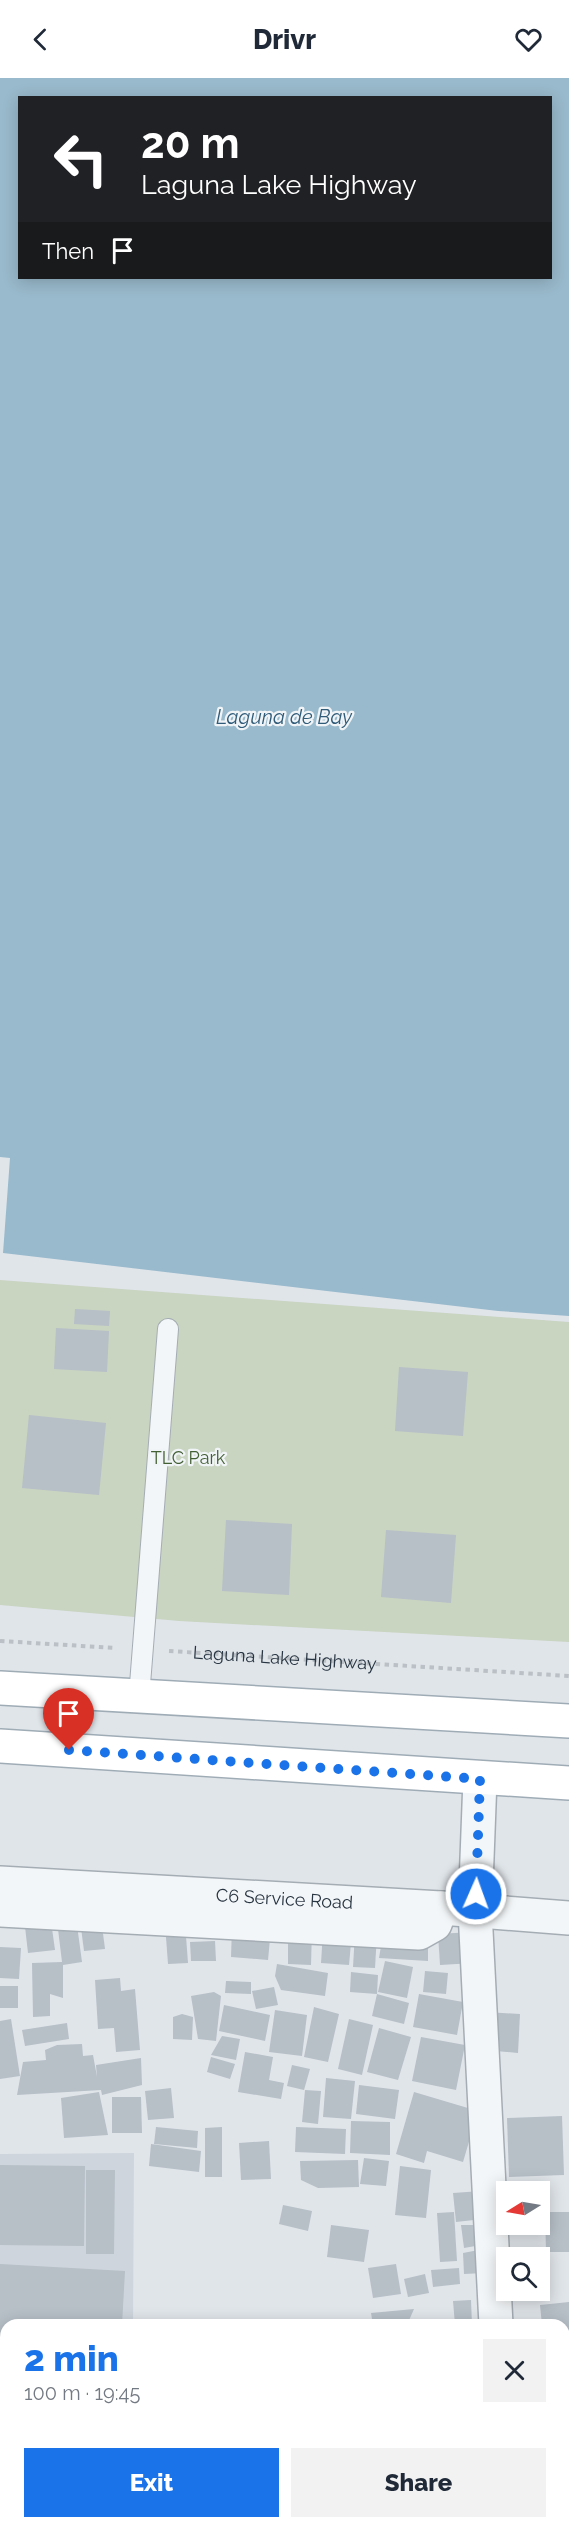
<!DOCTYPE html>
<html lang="en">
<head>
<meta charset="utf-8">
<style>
  body { margin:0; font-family:Raleway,sans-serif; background:#f2f2f3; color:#1f2937; height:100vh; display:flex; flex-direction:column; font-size:22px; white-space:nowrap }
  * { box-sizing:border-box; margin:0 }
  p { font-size:20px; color:#747a83 }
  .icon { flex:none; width:33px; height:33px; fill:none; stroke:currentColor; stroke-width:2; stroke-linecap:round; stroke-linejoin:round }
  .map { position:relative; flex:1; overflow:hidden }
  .sheet { position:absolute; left:0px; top:2241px; width:570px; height:210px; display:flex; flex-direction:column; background:#fff; border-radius:18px 18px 0 0; box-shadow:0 3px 15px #0003 }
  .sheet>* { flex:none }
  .guide { position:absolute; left:18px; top:18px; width:534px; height:183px; border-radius:0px; box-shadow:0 3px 15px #0003; background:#202124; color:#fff; overflow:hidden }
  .needle { width:39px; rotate:259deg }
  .controls { position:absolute; left:496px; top:2103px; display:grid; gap:12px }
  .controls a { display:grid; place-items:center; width:54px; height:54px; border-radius:0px; background:#fff; box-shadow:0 3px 15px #0003; font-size:30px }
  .pin { position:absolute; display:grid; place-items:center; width:51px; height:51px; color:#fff; margin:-62px -26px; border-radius:50% 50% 50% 0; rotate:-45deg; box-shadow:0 0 6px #0007 }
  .pin .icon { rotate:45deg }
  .me { position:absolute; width:66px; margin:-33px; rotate:2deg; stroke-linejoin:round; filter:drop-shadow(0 0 4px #0008) }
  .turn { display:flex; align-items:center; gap:21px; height:126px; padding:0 24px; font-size:27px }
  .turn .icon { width:78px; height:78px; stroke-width:2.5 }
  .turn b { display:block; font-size:42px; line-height:51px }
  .then { display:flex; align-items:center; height:57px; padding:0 24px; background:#0003; gap:12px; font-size:22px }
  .round { display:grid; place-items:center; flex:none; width:63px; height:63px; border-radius:0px; background:#f2f2f3 }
  .headline { display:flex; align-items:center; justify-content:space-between; height:102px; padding:0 24px }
  h1 { font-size:36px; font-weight:800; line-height:45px; color:#1a73e8 }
  .button { display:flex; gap:12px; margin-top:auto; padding:12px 24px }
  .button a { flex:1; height:69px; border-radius:0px; background:#1a73e8; color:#fff; font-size:24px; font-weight:800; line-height:69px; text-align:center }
  .button a+a { background:#f2f2f3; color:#1f2937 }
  header { display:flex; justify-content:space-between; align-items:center; height:78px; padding:0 24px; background:#fff; font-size:27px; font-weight:800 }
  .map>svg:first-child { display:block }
  .built { fill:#ced5dc }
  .green { fill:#c9d4c1 }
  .water { fill:#99bacc; fill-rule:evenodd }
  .building { fill:#b7bfc7 }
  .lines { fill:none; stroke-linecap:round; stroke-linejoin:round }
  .service-casing { stroke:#a5adb4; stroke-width:22 }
  .minor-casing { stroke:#a5adb4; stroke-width:36 }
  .primary-casing { stroke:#9facb6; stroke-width:36 }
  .path { stroke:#bac0c5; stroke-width:4; stroke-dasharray:4.5 4.5; stroke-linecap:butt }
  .service { stroke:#f3f6f8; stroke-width:20 }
  .minor { stroke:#f3f6f8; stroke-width:33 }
  .primary { stroke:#fff; stroke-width:33 }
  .route { stroke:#1a73e8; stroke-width:10; stroke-dasharray:0 18 }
  .labels { text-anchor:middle; stroke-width:4.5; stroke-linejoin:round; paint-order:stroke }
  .park-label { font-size:18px; fill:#435f34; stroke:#f0f4f7 }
  .street-label { font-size:18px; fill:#283542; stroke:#f0f4f7 }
  .water-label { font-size:20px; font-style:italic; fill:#2f5b79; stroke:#f0f4f7 }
</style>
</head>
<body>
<header><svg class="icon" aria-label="back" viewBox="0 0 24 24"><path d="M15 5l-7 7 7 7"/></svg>Drivr<svg class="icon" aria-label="heart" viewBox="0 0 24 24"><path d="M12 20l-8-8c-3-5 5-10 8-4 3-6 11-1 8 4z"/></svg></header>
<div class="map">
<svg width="569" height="2451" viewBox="0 0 569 2451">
  <rect width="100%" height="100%" fill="#e0e5ea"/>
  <g class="built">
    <path d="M134 2075 133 2247H6V2445H138V2451H0V2076Z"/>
    <path d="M298 2445H518L519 2451H299Z"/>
  </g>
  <path class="green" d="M0 1202 569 1244V1564L179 1543 0 1527Z"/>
  <path class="water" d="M0 0H569V1238L498 1233 3 1175 10 1080 0 1079ZM20 20H550V200H20Z"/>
  <g class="building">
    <path d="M75 1231 110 1233 109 1248 74 1246Z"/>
    <path d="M56 1250 109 1253 107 1294 54 1291Z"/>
    <path d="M399 1289 468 1294 463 1358 395 1353Z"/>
    <path d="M29 1337 106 1345 99 1417 22 1410Z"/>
    <path d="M226 1442 292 1446 289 1517 222 1513Z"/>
    <path d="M386 1452 456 1457 451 1525 381 1519Z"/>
    <path d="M50 1836 55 1872 28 1875 24 1840Z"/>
    <path d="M76 1840 82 1884 63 1887V1920L50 1916V1938L33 1939 32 1885 62 1884 57 1843Z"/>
    <path d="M101 1840 105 1871 84 1873 80 1842Z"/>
    <path d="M185 1845 188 1885 168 1886 165 1846Z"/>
    <path d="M232 1848 271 1850 268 1882 231 1879Z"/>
    <path d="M288 1851 312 1852 311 1887 288 1886Z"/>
    <path d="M323 1852 352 1854 349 1887 321 1885Z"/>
    <path d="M355 1854 377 1856 375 1890 353 1889Z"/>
    <path d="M472 1854 474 1885 440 1887 438 1856Z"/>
    <path d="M383 1856 428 1857V1883L379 1880Z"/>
    <path d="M215 1863 216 1883H191L190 1864Z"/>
    <path d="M0 1869 21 1870 19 1901 0 1900Z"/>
    <path d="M385 1883 413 1889 407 1920 378 1914Z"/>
    <path d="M277 1886 328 1895 325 1918 281 1912 275 1898Z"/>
    <path d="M425 1893 448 1895 446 1916 423 1914Z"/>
    <path d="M351 1894 378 1897 377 1916 350 1914Z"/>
    <path d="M120 1900 121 1913 135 1911 140 1972 116 1974 114 1950 98 1951 95 1902Z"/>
    <path d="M226 1903 251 1904V1916L225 1915Z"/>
    <rect x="0" y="1908" width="18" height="22"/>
    <path d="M274 1909 278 1927 256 1931 252 1913Z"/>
    <path d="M214 1914 221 1918 216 1963 198 1961 191 1918Z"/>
    <path d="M377 1916 409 1925 404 1946 372 1938Z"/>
    <path d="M419 1916 463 1924 457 1957 413 1949Z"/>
    <path d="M224 1927 270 1937 265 1963 219 1953Z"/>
    <path d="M314 1929 339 1936 328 1984 304 1979Z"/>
    <path d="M275 1932 307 1937 302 1978 269 1974Z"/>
    <path d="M486 1934 520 1936 518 1975 484 1972Z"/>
    <path d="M182 1936 193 1939 192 1962 173 1961V1939Z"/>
    <path d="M11 1941 20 1998 0 2001V1943Z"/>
    <path d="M349 1941 373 1947 362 1997 338 1991Z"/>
    <path d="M67 1945 69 1961 25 1968 22 1952Z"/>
    <path d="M379 1950 411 1959 398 2002 367 1994Z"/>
    <path d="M222 1958 240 1961 236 1982 211 1977Z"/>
    <path d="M421 1959 465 1967 456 2012 412 2003Z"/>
    <path d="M82 1966 83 1978 93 1977 97 1999 96 1987 141 1980 142 2007 102 2017 101 2012 17 2017 23 1984 46 1982 45 1972 57 1967Z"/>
    <path d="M245 1974 273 1979 269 2002 284 2005 281 2021 238 2014Z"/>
    <path d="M211 1979 235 1986 230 2001 207 1994Z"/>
    <path d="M292 1987 310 1991 304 2012 287 2008Z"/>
    <path d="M326 2000 355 2003 351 2041 323 2039Z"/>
    <path d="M359 2007 399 2012 395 2041 356 2036Z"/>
    <path d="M171 2010 174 2040 148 2042 145 2013Z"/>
    <path d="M305 2012 321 2013 318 2046 302 2044Z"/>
    <path d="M99 2014 108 2057 64 2060 61 2020Z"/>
    <path d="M414 2014 478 2033 463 2084 427 2073 424 2085 396 2076Z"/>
    <path d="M112 2019H141L142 2055H112Z"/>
    <path d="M562 2038 564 2097 509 2099 507 2040Z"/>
    <path d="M351 2043 390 2044V2077L350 2075Z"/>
    <path d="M156 2049 198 2053 197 2070 154 2066Z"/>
    <path d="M222 2049V2099H205V2050Z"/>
    <path d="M296 2049 346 2051 345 2076 295 2074Z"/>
    <path d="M269 2063 271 2101 241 2102 239 2065Z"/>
    <path d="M151 2066 201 2073 199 2094 149 2088Z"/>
    <path d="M364 2080 389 2083 386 2108 360 2106Z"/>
    <path d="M358 2082 359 2109 318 2110 301 2102 300 2083Z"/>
    <path d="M0 2087 85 2088 84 2168 0 2167Z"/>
    <path d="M400 2088 431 2092 426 2140 395 2137Z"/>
    <path d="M86 2092H115L114 2176H86Z"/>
    <path d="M481 2113 483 2141 456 2144 453 2115Z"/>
    <path d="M283 2127 312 2133 308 2153 279 2146Z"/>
    <path d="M454 2134 457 2183 440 2184 437 2135Z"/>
    <path d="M545 2134H569V2174H546Z"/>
    <path d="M331 2147 369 2152 364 2184 327 2179Z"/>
    <path d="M461 2147H485L487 2166 464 2170Z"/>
    <path d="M484 2171V2195L464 2196 463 2175Z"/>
    <path d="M0 2186 125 2193 122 2247H6V2286H0Z"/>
    <path d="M396 2186 401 2216 373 2220 368 2190Z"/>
    <path d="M459 2190 460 2206 433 2209 431 2192Z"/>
    <path d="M425 2196 429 2215 408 2219 404 2201Z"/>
    <path d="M471 2222 472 2247H455L453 2223Z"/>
    <path d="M569 2224V2262H564V2247H542L540 2227Z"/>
    <path d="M414 2231 407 2247H373L371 2235Z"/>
    <rect x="564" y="2273" width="5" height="30"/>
    <path d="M564 2311H569V2352L564 2353Z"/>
    <path d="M0 2323H6V2445H98V2451H0Z"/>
    <path d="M564 2424H569V2451H516L515 2445H564Z"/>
    <path d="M323 2447V2451H292V2448Z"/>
  </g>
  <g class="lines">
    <g class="service-casing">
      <g id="service">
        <path d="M139 1619 168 1251"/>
        <path d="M368 2445 369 2451"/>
        <path d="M219 2451 220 2445"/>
      </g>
    </g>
    <g class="minor-casing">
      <g id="minor">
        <path d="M480 1701 475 1833 496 2247"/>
        <path id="s2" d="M0 1805 441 1830 569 1840"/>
        <path d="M0 1832 419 1855 435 1846 441 1830"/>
      </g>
    </g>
    <g class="primary-casing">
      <g id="primary">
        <path d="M0 1610 569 1643"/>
        <path d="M0 1668 569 1705"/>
      </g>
    </g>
    <g class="path">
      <path d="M0 1563 116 1570"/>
      <path id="s1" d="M169 1573 569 1598"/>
    </g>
    <use href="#service" class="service"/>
    <use href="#minor" class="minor"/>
    <use href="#primary" class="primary"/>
  </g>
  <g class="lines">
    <path class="route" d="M69 1672 480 1701 476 1816"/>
  </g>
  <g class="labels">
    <g class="park-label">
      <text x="188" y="1386">TLC Park</text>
    </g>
    <g class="street-label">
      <text dy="6" stroke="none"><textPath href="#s1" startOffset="116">Laguna Lake Highway</textPath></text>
      <text dy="6" stroke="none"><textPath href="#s2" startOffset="285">C6 Service Road</textPath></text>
    </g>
    <g class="water-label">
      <text x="284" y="646">Laguna de Bay</text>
    </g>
  </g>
</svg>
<div class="controls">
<a><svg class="needle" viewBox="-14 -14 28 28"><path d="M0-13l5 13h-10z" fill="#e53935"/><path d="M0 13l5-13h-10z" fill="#747a83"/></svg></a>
<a><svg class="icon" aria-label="search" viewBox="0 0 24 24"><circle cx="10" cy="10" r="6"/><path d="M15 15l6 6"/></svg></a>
</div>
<div class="pin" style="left:69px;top:1672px;background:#d93025"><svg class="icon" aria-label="arrive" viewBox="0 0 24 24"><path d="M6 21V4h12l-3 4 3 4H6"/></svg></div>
<svg class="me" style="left:476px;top:1816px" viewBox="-20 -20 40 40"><circle r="17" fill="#1a73e8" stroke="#fff" stroke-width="3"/><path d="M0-11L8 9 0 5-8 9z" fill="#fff"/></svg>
<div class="guide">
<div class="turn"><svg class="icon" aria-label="left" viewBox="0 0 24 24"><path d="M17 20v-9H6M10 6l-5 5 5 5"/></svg><div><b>20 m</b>Laguna Lake Highway</div></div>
<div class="then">Then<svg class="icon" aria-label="arrive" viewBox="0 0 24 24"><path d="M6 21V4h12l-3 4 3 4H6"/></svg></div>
</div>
<section class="sheet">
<div class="headline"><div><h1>2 min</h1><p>100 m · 19:45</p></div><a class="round"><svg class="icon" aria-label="close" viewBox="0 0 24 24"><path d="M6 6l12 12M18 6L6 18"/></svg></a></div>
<div class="button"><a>Exit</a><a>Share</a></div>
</section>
</div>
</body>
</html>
